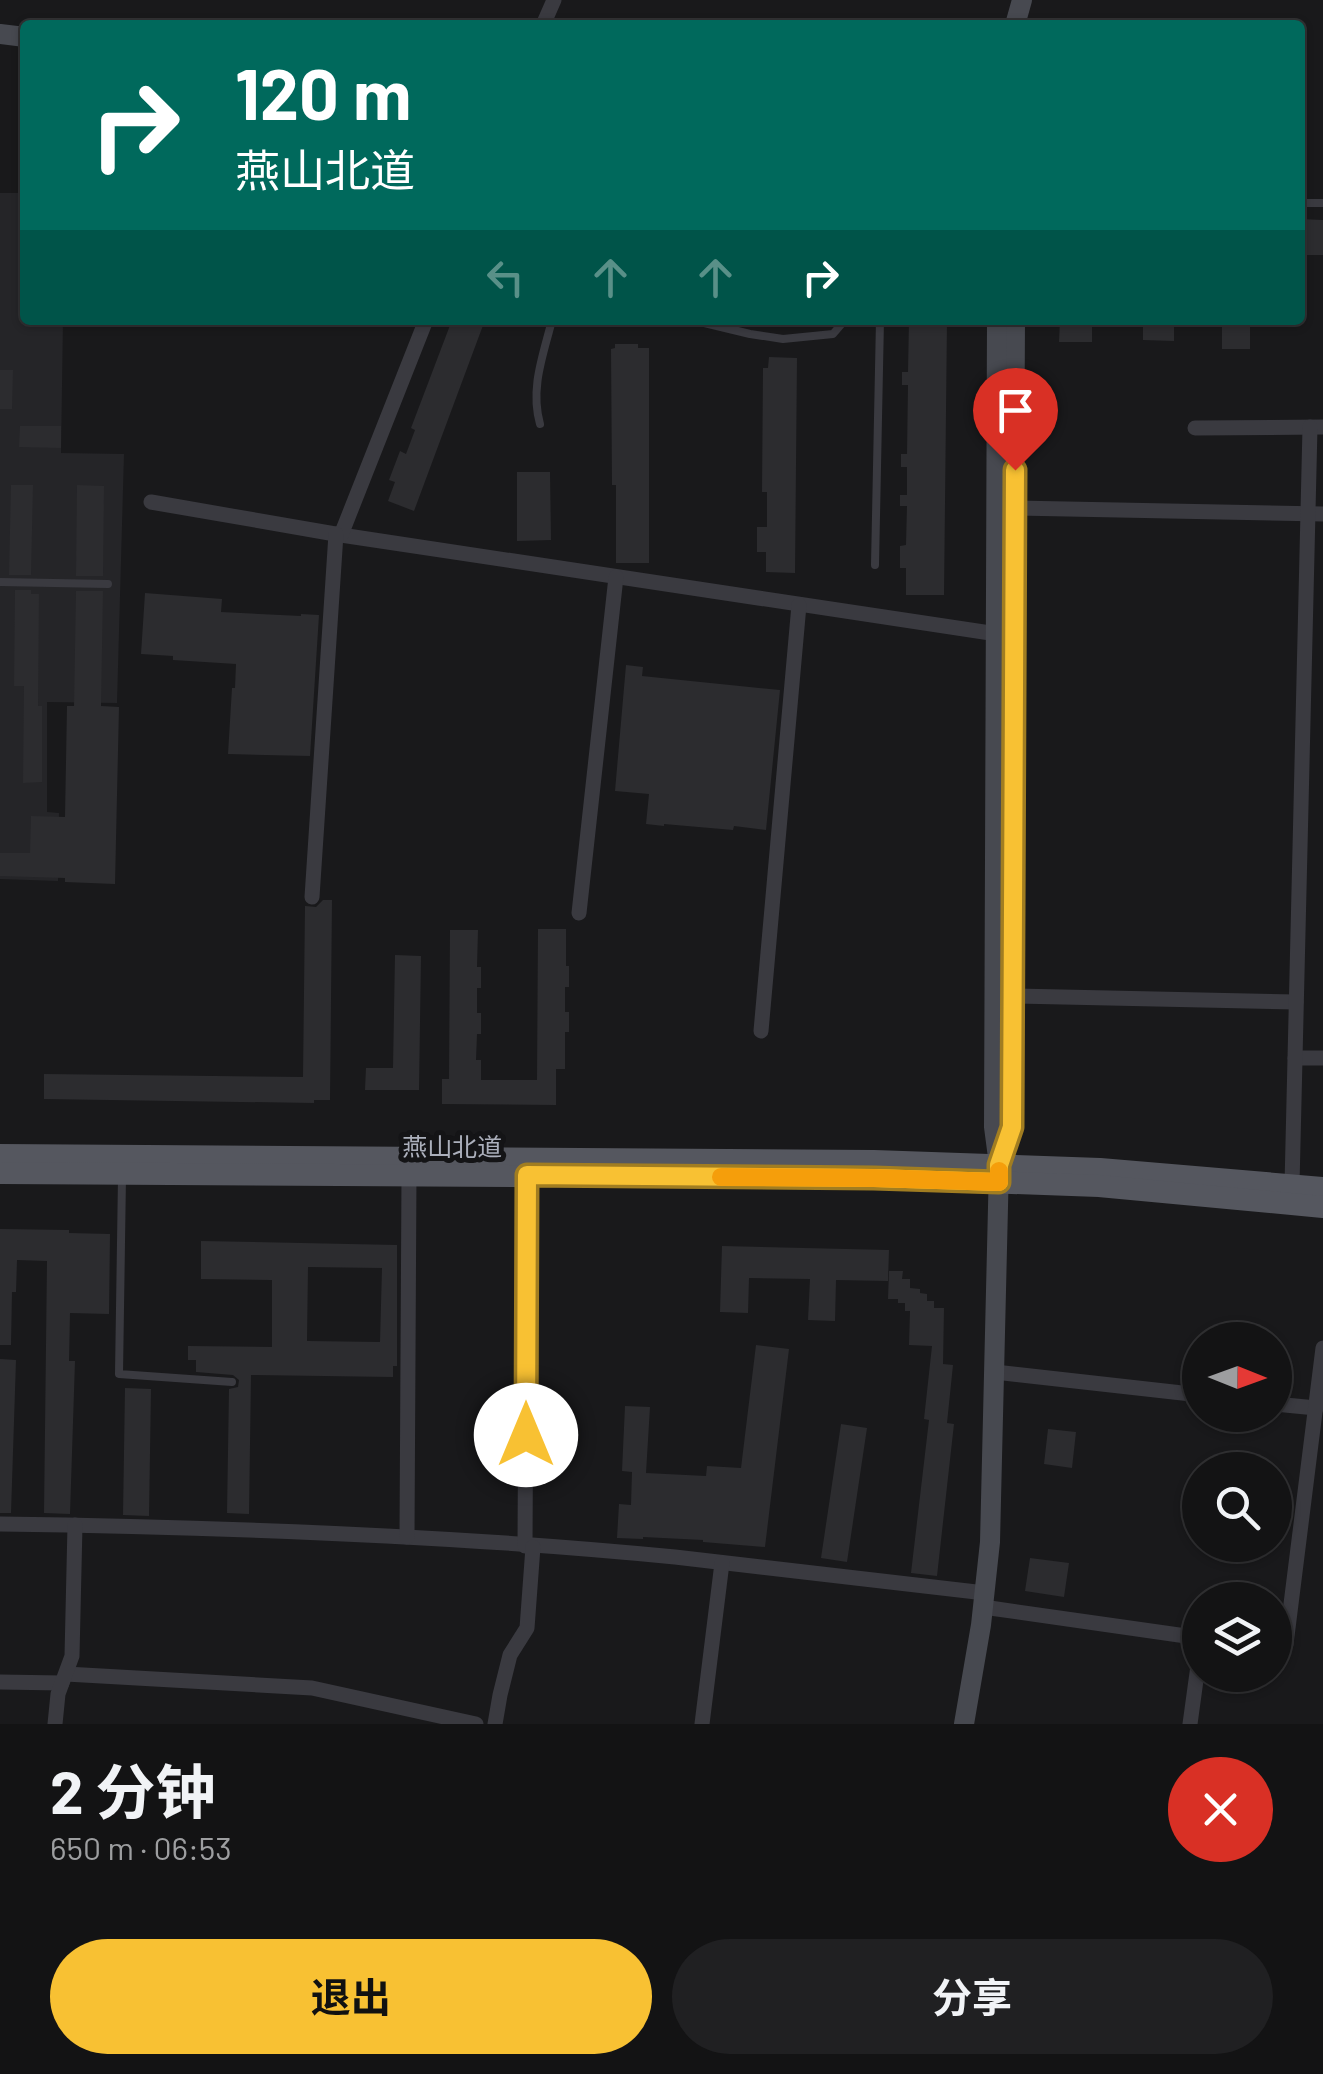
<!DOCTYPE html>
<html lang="zh">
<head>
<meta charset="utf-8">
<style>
  body { margin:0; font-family:Barlow,"Noto Sans SC",sans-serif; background:#202022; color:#f1f3f6; height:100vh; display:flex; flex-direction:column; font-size:38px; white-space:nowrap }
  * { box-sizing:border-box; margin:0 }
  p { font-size:32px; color:#9d9ea0 }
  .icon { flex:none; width:55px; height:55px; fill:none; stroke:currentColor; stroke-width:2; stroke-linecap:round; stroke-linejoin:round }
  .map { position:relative; height:1724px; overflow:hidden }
  .details { display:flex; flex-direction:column; background:#131314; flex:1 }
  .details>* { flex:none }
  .banner { position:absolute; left:20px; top:20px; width:1285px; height:305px; border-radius:10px; box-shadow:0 2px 8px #0004,0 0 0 2px #323234; background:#00695c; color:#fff; overflow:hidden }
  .needle { width:65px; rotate:91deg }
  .buttons { position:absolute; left:1182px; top:1322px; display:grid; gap:20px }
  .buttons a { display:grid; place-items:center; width:110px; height:110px; border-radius:50%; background:#131314; box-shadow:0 2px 8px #0004,0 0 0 2px #323234; font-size:50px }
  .pin { position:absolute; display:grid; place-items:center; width:85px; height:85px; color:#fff; margin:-102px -42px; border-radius:50% 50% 50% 0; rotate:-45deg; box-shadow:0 0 10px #0007 }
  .pin .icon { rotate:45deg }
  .me { position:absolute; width:110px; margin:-55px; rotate:0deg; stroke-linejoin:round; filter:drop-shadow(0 0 8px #0008) }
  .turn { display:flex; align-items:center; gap:35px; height:210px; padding:0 50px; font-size:45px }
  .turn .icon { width:130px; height:130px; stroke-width:2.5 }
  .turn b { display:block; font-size:70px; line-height:85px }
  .lanes { display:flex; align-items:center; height:95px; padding:0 50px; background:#0003; justify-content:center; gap:50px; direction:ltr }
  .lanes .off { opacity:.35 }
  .round { display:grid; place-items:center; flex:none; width:105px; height:105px; border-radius:52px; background:#202022 }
  .headline { display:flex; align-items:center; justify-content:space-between; height:170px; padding:0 50px }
  h1 { font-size:60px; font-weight:700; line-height:75px }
  .button { display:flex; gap:20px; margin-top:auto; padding:20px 50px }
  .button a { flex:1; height:115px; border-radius:60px; background:#f8c133; color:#111; font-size:40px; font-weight:700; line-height:115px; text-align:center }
  .button a+a { background:#202022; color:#f1f3f6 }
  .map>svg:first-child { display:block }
  .built { fill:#252528 }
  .building { fill:#2c2c2f; fill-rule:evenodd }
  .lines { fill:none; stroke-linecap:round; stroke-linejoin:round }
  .lane { stroke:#3a3a40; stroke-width:8 }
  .street { stroke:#3a3a40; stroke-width:15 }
  .secondary { stroke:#474950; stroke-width:20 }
  .primary { stroke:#55575f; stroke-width:22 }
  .route-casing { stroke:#a17d21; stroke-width:25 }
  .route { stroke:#f8c133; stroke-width:18 }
  .slow { stroke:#f59e0b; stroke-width:18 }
  .labels { text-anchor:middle; stroke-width:10; stroke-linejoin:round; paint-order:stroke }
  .street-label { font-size:25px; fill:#abafbb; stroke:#141416 }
</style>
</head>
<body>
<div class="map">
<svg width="1323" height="1724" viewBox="0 0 1323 1724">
  <rect width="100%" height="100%" fill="#19191b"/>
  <path class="built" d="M0 193H25V320H63L61 453 124 454 117 703 47 702V812L59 813 58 881 0 879Z"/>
  <g class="building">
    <path d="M1300 219 1323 220V255H1300Z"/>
    <path d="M452 320H485L414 511 388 501 395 482 389 480 400 451 406 454 415 430 411 428Z"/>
    <path d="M909 320H947L944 595H906V568H900V546L906 545 907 506H900V495H907V467H901V454H907L908 385H902V372H908Z"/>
    <path d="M1060 320H1092V342H1059Z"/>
    <path d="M1143 320H1174V341L1143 340Z"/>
    <rect x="1222" y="320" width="28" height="29"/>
    <path d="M615 344H638V348H649V563H616V485H612L611 349 615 348Z"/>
    <path d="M769 357 797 358 795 573 766 572V552H757V527H767V492H762L763 368H768Z"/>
    <path d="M0 370H13L12 409H0Z"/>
    <path d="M20 426H61V448L19 447Z"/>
    <path d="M517 472H550L551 540 517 541Z"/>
    <path d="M11 485H33L31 575H9Z"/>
    <path d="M77 485 104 486 103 576H76Z"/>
    <path d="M15 590H31V594H39L38 706H42V782L23 783 24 686H14Z"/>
    <path d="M76 591H103L101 706 119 707 115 884 65 882V878L0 876V853H30L31 816 65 817 67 706H74Z"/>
    <path d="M145 593 222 599 221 612 301 616V614L319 615 310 756 228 754 232 688H235L236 664 173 660V656L141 654Z"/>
    <path d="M626 665 643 667 642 676 780 690 766 830 734 826 733 830 664 824V826L646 824 649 794 615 791Z"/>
    <path d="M323 900H332L330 1100H314V1103L44 1099V1074L303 1077 305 906 316 907Z"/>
    <path d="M538 929H566V966H569V987H565V1012H569V1032H565V1069H556V1105L442 1104V1079H449L450 930H478L477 967H481V988H477V1013H481V1034H477L476 1060H481V1080H537Z"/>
    <path d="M395 955 421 956 419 1090H365L366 1068H393Z"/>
    <path d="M0 1229 69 1230V1233L110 1234 109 1314 70 1313 69 1361H75L70 1514 44 1513 47 1261 17 1260 16 1292H12L11 1345H0Z"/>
    <path d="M201 1241 397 1245V1366H393V1377L251 1375 249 1514 227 1513 229 1389 238 1387 239 1380 233 1375 196 1372V1360H188V1346L272 1347V1280L201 1279ZM308 1267 382 1268 380 1342 307 1341Z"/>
    <path d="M722 1246 889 1250 888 1281 836 1280 835 1321 808 1320 810 1279 749 1278 748 1313 720 1312Z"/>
    <path d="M889 1271H903L902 1279H910V1288L920 1289V1293L927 1294V1301H934V1308H944L943 1364 953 1365 947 1423 954 1424 937 1576 911 1573 929 1420 924 1419 932 1346 909 1345 910 1311H905V1303H898V1299H888Z"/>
    <path d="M756 1345 789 1349 765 1547 703 1542V1540L643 1537V1539L617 1538 619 1504 631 1505 632 1472 622 1471 625 1406 650 1407 646 1473 706 1476 707 1466 741 1468Z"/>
    <path d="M0 1359 16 1360 11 1513H0Z"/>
    <path d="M125 1388 151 1389 149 1516 123 1515Z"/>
    <path d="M841 1424 867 1428 847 1562 821 1558Z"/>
    <path d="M1048 1429 1076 1432 1072 1468 1044 1464Z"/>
    <path d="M1030 1558 1069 1563 1064 1597 1025 1591Z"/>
  </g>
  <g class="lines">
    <g class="lane">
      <path d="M1300 203H1323"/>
      <path d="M692 320 750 334 783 339 833 334 845 320"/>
      <path d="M540 424C530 388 543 356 552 320"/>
      <path d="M875 565 880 320"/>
      <path d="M0 582 108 584"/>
      <path d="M122 1177 119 1374 232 1382"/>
    </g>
    <g class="street">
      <path d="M543 25 554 0"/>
      <path d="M1195 428 1323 427"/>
      <path d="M151 502 341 535 997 634"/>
      <path d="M1015 508 1323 514"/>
      <path d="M341 535 426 320"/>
      <path d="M312 897 336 534"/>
      <path d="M579 913 616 577"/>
      <path d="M1013 996 1296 1002"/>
      <path d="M761 1031 799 605"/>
      <path d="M1295 1058H1323"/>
      <path d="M1292 1185 1310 427"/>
      <path d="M995 1372 1200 1395"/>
      <path d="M1275 1404 1316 1408"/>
      <path d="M0 1524C225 1527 451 1535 675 1557 778 1568 881 1581 985 1593"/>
      <path d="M407 1537 409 1174"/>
      <path d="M525 1546 527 1175"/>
      <path d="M983 1607 1200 1638"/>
      <path d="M1275 1648 1286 1644 1323 1348"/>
      <path d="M66 1674 312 1688 476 1724"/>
      <path d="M0 1682 62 1683"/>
      <path d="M55 1724 58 1694 72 1656 75 1525"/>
      <path d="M495 1724 500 1695 510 1655 527 1628 533 1547"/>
      <path d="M702 1724 722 1563"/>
      <path d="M1190 1724 1200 1651"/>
    </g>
    <g class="secondary">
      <path d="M1015 25 1022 0"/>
      <path d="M0 34 25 37"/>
      <path d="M1001 1158 1011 1127 1015 320"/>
      <path d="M964 1724 981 1625 990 1542 999 1165 994 1127 997 320"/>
    </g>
    <g class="primary">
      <path d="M0 1155 874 1161 1100 1169 1323 1188"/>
      <path d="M0 1173 874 1178 1099 1186 1323 1207"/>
    </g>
  </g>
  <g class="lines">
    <g class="route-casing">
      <path id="route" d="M526 1435 527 1175 874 1178 999 1182V1165L1012 1127 1015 470"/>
    </g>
    <use href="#route" class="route"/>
    <path class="slow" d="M721 1177 874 1178 999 1182V1171"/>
  </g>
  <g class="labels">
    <g class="street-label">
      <text x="452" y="1156">燕山北道</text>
    </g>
  </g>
</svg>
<div class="buttons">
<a><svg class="needle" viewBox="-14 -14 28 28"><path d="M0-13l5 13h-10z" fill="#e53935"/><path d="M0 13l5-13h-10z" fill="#9d9ea0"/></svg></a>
<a><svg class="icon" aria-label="search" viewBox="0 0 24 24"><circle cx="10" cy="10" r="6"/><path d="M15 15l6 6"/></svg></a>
<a><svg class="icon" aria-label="layers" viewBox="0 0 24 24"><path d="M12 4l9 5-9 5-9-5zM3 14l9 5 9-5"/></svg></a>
</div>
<div class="pin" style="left:1015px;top:470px;background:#d93025"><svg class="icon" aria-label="arrive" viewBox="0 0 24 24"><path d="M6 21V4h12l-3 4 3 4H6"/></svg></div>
<svg class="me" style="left:526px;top:1435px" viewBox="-20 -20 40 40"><circle r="19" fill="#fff"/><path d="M0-13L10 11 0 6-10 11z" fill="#f8c133"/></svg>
<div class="banner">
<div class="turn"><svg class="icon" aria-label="right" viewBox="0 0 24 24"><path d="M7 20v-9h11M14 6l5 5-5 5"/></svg><div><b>120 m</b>燕山北道</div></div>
<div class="lanes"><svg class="icon off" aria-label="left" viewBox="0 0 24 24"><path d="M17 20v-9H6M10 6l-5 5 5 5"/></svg><svg class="icon off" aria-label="ahead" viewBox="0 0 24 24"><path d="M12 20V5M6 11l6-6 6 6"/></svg><svg class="icon off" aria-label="ahead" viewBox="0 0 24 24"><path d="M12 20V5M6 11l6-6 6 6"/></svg><svg class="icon" aria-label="right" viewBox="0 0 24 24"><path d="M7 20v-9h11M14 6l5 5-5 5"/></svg></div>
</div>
</div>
<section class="details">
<div class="headline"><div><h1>2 分钟</h1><p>650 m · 06:53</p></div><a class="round" style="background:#d93025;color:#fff"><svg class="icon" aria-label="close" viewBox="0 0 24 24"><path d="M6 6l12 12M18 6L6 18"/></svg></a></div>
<div class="button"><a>退出</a><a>分享</a></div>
</section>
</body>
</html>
